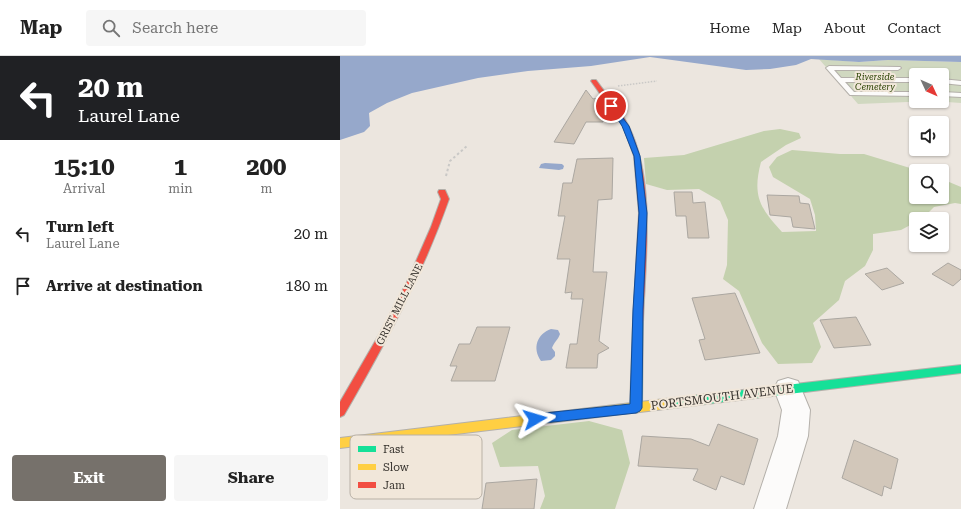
<!DOCTYPE html>
<html lang="en">
<head>
<meta charset="utf-8">
<style>
  body { margin:0; font-family:"Roboto Serif",serif; background:#f6f6f6; color:#222; height:100vh; display:flex; flex-direction:column; font-size:15px; white-space:nowrap }
  * { box-sizing:border-box; margin:0 }
  p { font-size:13px; color:#767676 }
  .icon { flex:none; width:22px; height:22px; fill:none; stroke:currentColor; stroke-width:2; stroke-linecap:round; stroke-linejoin:round }
  .map { position:relative; flex:1; overflow:hidden }
  .sheet { display:flex; flex-direction:column; background:#fff; width:340px }
  .sheet>* { flex:none }
  .guide { background:#202124; color:#fff; overflow:hidden }
  .needle { width:26px; rotate:134deg }
  .buttons { position:absolute; left:569px; top:12px; display:grid; gap:8px }
  .buttons a { display:grid; place-items:center; width:40px; height:40px; border-radius:4px; background:#fff; box-shadow:0 1px 3px #0004; font-size:20px }
  .pin { position:absolute; display:grid; place-items:center; width:34px; height:34px; color:#fff; margin:-17px; border:2px solid #fff; border-radius:50%; box-shadow:0 1px 4px #0007 }
  .me { position:absolute; width:44px; margin:-22px; rotate:83deg; stroke-linejoin:round; filter:drop-shadow(0 0 3px #0008) }
  .turn { display:flex; align-items:center; gap:14px; height:84px; padding:0 12px; font-size:18px }
  .turn .icon { width:52px; height:52px; stroke-width:2.5 }
  .turn b { display:block; font-size:28px; line-height:34px }
  .eta { display:flex; justify-content:space-evenly; align-items:center; height:68px; text-align:center }
  .eta b { font-size:24px; font-weight:700; line-height:28px }
  .cta { display:flex; gap:8px; margin-top:auto; padding:8px 12px }
  .cta a { flex:1; height:46px; border-radius:4px; background:#76716b; color:#fff; font-size:16px; font-weight:700; line-height:46px; text-align:center }
  .cta a+a { background:#f6f6f6; color:#222 }
  ul { padding:0; list-style:none }
  li { display:flex; align-items:center; gap:12px; height:52px; padding:0 12px }
  li div { flex:1 }
  li b { display:block; font-size:15px }
  li em { font-style:normal }
  header { display:flex; align-items:center; gap:24px; box-sizing:border-box; height:56px; padding:0 20px; background:#fff; border-bottom:1px solid #e0e0e0 }
  header strong { font-size:19px }
  nav { display:flex; gap:22px; margin-inline-start:auto; font-size:14px }
  .search { width:280px; height:36px; background:#f6f6f6; display:flex; align-items:center; gap:10px; box-sizing:border-box; padding:0 14px; border-radius:4px; color:#767676; font-size:15px }
  main { display:flex; flex:1; min-height:0 }
  .map>svg:first-child { display:block }
  .green { fill:#d0d8c0; fill-rule:evenodd }
  .forest { fill:#c4d1ae }
  .water { fill:#96a8cb }
  .building { fill:#d2c7ba; stroke:#aba7a1 }
  .lines { fill:none; stroke-linecap:round; stroke-linejoin:round }
  .lane-casing { stroke:#b4b0aa; stroke-width:2 }
  .street-casing { stroke:#b4b0aa; stroke-width:2 }
  .fast-casing { stroke:#b4b0aa; stroke-width:2 }
  .slow-casing { stroke:#b4b0aa; stroke-width:2 }
  .jam-casing { stroke:#b4b0aa; stroke-width:2 }
  .path-far1 { stroke:#c9c8c6; stroke-width:1.5; stroke-dasharray:1.5 1.5; stroke-linecap:butt }
  .path { stroke:#c9c8c6; stroke-width:2; stroke-dasharray:2.5 2.5; stroke-linecap:butt }
  .lane { fill:#fcfbfa; fill-rule:evenodd }
  .street { fill:#fcfbfa; fill-rule:evenodd }
  .fast { fill:#16e098; fill-rule:evenodd }
  .slow { fill:#ffcf43; fill-rule:evenodd }
  .jam { fill:#f24e42; fill-rule:evenodd }
  .route { fill:#1a73e8; stroke:#114b97 }
  .labels { text-anchor:middle; stroke-width:4; stroke-linejoin:round; paint-order:stroke }
  .far-park-label { font-size:9px; font-style:italic; fill:#284100; stroke:#f1e7da }
  .street-label { font-size:10px; fill:#36322d; stroke:#f1e7da }
  .near-street-label { font-size:12px; fill:#36322d; stroke:#f1e7da }
  .key { fill:#f1e7da; stroke:#b9b1a6; stroke-width:1 }
  .key-label { font-size:11px; fill:#36322d }
</style>
</head>
<body>
<header>
<strong>Map</strong>
<div class="search"><svg class="icon" aria-label="search" viewBox="0 0 24 24"><circle cx="10" cy="10" r="6"/><path d="M15 15l6 6"/></svg>Search here</div>
<nav><a>Home</a><a>Map</a><a>About</a><a>Contact</a></nav>
</header>
<main>
<section class="sheet">
<div class="guide">
<div class="turn"><svg class="icon" aria-label="left" viewBox="0 0 24 24"><path d="M17 20v-9H6M10 6l-5 5 5 5"/></svg><div><b>20 m</b>Laurel Lane</div></div>
</div>
<div class="eta">
<div><b>15:10</b><p>Arrival</p></div>
<div><b>1</b><p>min</p></div>
<div><b>200</b><p>m</p></div>
</div>
<ul>
<li><svg class="icon" aria-label="left" viewBox="0 0 24 24"><path d="M17 20v-9H6M10 6l-5 5 5 5"/></svg><div><b>Turn left</b><p>Laurel Lane</p></div><em>20 m</em></li>
<li><svg class="icon" aria-label="arrive" viewBox="0 0 24 24"><path d="M6 21V4h12l-3 4 3 4H6"/></svg><div><b>Arrive at destination</b></div><em>180 m</em></li>
</ul>
<div class="cta"><a>Exit</a><a>Share</a></div>
</section>
<div class="map">
<svg width="621" height="453" viewBox="0 0 621 453">
  <rect width="100%" height="100%" fill="#ece6df"/>
  <path class="green" d="M479 3 519 6 548 4 621 6V47L593 45 518 48ZM576 19H602V45H576Z"/>
  <g class="forest">
    <path d="M440 73 459 77 461 82 446 89 421 106C412 140 420 152 442 176L476 175 475 159 470 143 433 121 429 111 437 101 452 94 500 98H524L580 115H576V141H602V123L621 131V148L615 147 594 151 582 163H576V166L561 174 533 178V194L525 210 505 225 499 244 473 267 481 291 472 307 438 308 422 287 399 235 383 223 387 209 388 164 380 145 359 133 327 134 306 128 304 102 344 99 424 75Z"/>
    <path d="M249 365 282 374 290 407 275 453H200L205 440 198 410 160 411 152 387 172 374Z"/>
  </g>
  <g class="water">
    <path d="M0 0H621V6L548 4 519 6 471 3 456 9 430 13 406 14 310 1 251 10 188 15 138 22 72 37 47 47 29 57 30 70 24 76 0 84Z"/>
    <path d="M205 107 222 108 224 110 223 113 219 114 199 112 201 108Z"/>
    <path d="M211 273 218 274 220 278C218 284 214 286 212 292L215 296V300L211 304 201 305C192 292 197 278 211 273Z"/>
  </g>
  <g class="building">
    <path d="M246 34 253 43 258 42 268 57V64H263V66H246L234 88 214 86Z"/>
    <path d="M273 102 272 143 258 144 253 216H267L259 285 269 292 258 298 257 312H226L230 288H237L243 243H231L232 236 225 237 230 203H217L225 160H218L223 127H232L237 103Z"/>
    <path d="M334 136H352L353 147 365 146 369 182H348L346 160H336Z"/>
    <path d="M427 139 459 140 460 147 469 148 475 173 453 171 451 161 430 159Z"/>
    <path d="M608 207 621 214V223L613 230 592 218Z"/>
    <path d="M547 212 564 227 542 234 525 218Z"/>
    <path d="M395 237 420 297 365 304 359 284 365 283 352 242Z"/>
    <path d="M516 261 531 289 494 292 480 264Z"/>
    <path d="M137 271H170L155 325H111L117 310H110L119 288H130Z"/>
    <path d="M378 368 418 383 404 429 381 420 376 434 353 424 358 413 298 410 302 380 351 383 369 390Z"/>
    <path d="M514 384 558 403 551 433 544 430 542 440 502 422Z"/>
    <path d="M197 423 194 453H142L146 427Z"/>
  </g>
  <g class="lines">
    <g class="lane-casing">
      <g id="lane">
        <path d="M489 10 560 11 561 12 558 14H494L501 22H576V26H505L514 36H576V40L510 39 487 13 486 12Z"/>
        <path d="M602 23 621 25V29L602 27Z"/>
        <path d="M602 36 621 37V41L602 40Z"/>
      </g>
    </g>
    <g class="street-casing">
      <path id="street" d="M448 322 458 325 470 354 468 380 446 453H414L438 380 442 354 434 333 438 325Z"/>
    </g>
    <g class="fast-casing">
      <g id="fast">
        <path d="M298 262 301 263 303 266 302 352 300 355 296 357 292 355 290 352 293 266 295 263Z"/>
        <path d="M621 309V317L325 353 321 351 319 348 321 345 325 343Z"/>
      </g>
    </g>
    <g class="slow-casing">
      <path id="slow" d="M325 343 329 345 331 348 329 351 325 353 0 392V382Z"/>
    </g>
    <g class="jam-casing">
      <g id="jam">
        <path d="M252 24H256C266 38 282 56 289 71 316 126 305 206 303 266L301 269H295L293 266 299 157 294 100 283 70 251 25Z"/>
        <path d="M99 134H105L109 143C82 220 44 290 4 359L0 361V346L40 277 67 226 91 171 101 143 98 136Z"/>
      </g>
    </g>
    <path class="path-far1" d="M278 30 317 25"/>
    <path class="path" d="M106 120 110 105 127 90"/>
    <use href="#lane" class="lane"/>
    <use href="#street" class="street"/>
    <use href="#fast" class="fast"/>
    <use href="#slow" class="slow"/>
    <use href="#jam" class="jam"/>
  </g>
  <path class="route" d="M271 48 273 49 289 70 300 100 307 157 303 254 302 352 300 355 296 357 195 368 191 367 189 363 191 359 195 358 290 348 293 254 299 157 294 100 282 70 269 50Z"/>
  <g class="labels">
    <g class="far-park-label">
      <text x="535" y="24">Riverside<tspan x="535" dy="10">Cemetery</tspan></text>
    </g>
    <g class="street-label">
      <text transform="translate(59 248) rotate(-63)" y="4">GRIST MILL LANE</text>
    </g>
    <g class="near-street-label">
      <text transform="translate(382 341) rotate(-7)" y="4">PORTSMOUTH AVENUE</text>
    </g>
  </g>
  <rect x="10" y="379" width="132" height="64" rx="6" class="key"/>
  <rect x="18" y="390" width="18" height="6" fill="#16e098"/>
  <rect x="18" y="408" width="18" height="6" fill="#ffcf43"/>
  <rect x="18" y="426" width="18" height="6" fill="#f24e42"/>
  <g class="key-label">
    <text x="43" y="397">Fast</text>
    <text x="43" y="415">Slow</text>
    <text x="43" y="433">Jam</text>
  </g>
</svg>
<div class="buttons">
<a><svg class="needle" viewBox="-14 -14 28 28"><path d="M0-13l5 13h-10z" fill="#e53935"/><path d="M0 13l5-13h-10z" fill="#767676"/></svg></a>
<a><svg class="icon" aria-label="sound" viewBox="0 0 24 24"><path d="M4 9h4l5-4v14l-5-4H4zM17 9q2 3 0 6"/></svg></a>
<a><svg class="icon" aria-label="search" viewBox="0 0 24 24"><circle cx="10" cy="10" r="6"/><path d="M15 15l6 6"/></svg></a>
<a><svg class="icon" aria-label="layers" viewBox="0 0 24 24"><path d="M12 4l9 5-9 5-9-5zM3 14l9 5 9-5"/></svg></a>
</div>
<div class="pin" style="left:271px;top:50px;background:#d93025"><svg class="icon" aria-label="arrive" viewBox="0 0 24 24"><path d="M6 21V4h12l-3 4 3 4H6"/></svg></div>
<svg class="me" style="left:195px;top:363px" viewBox="-20 -20 40 40"><path d="M0-17L14 15 0 8-14 15z" fill="#1a73e8" stroke="#fff" stroke-width="4"/></svg>
</div>
</main>
</body>
</html>
